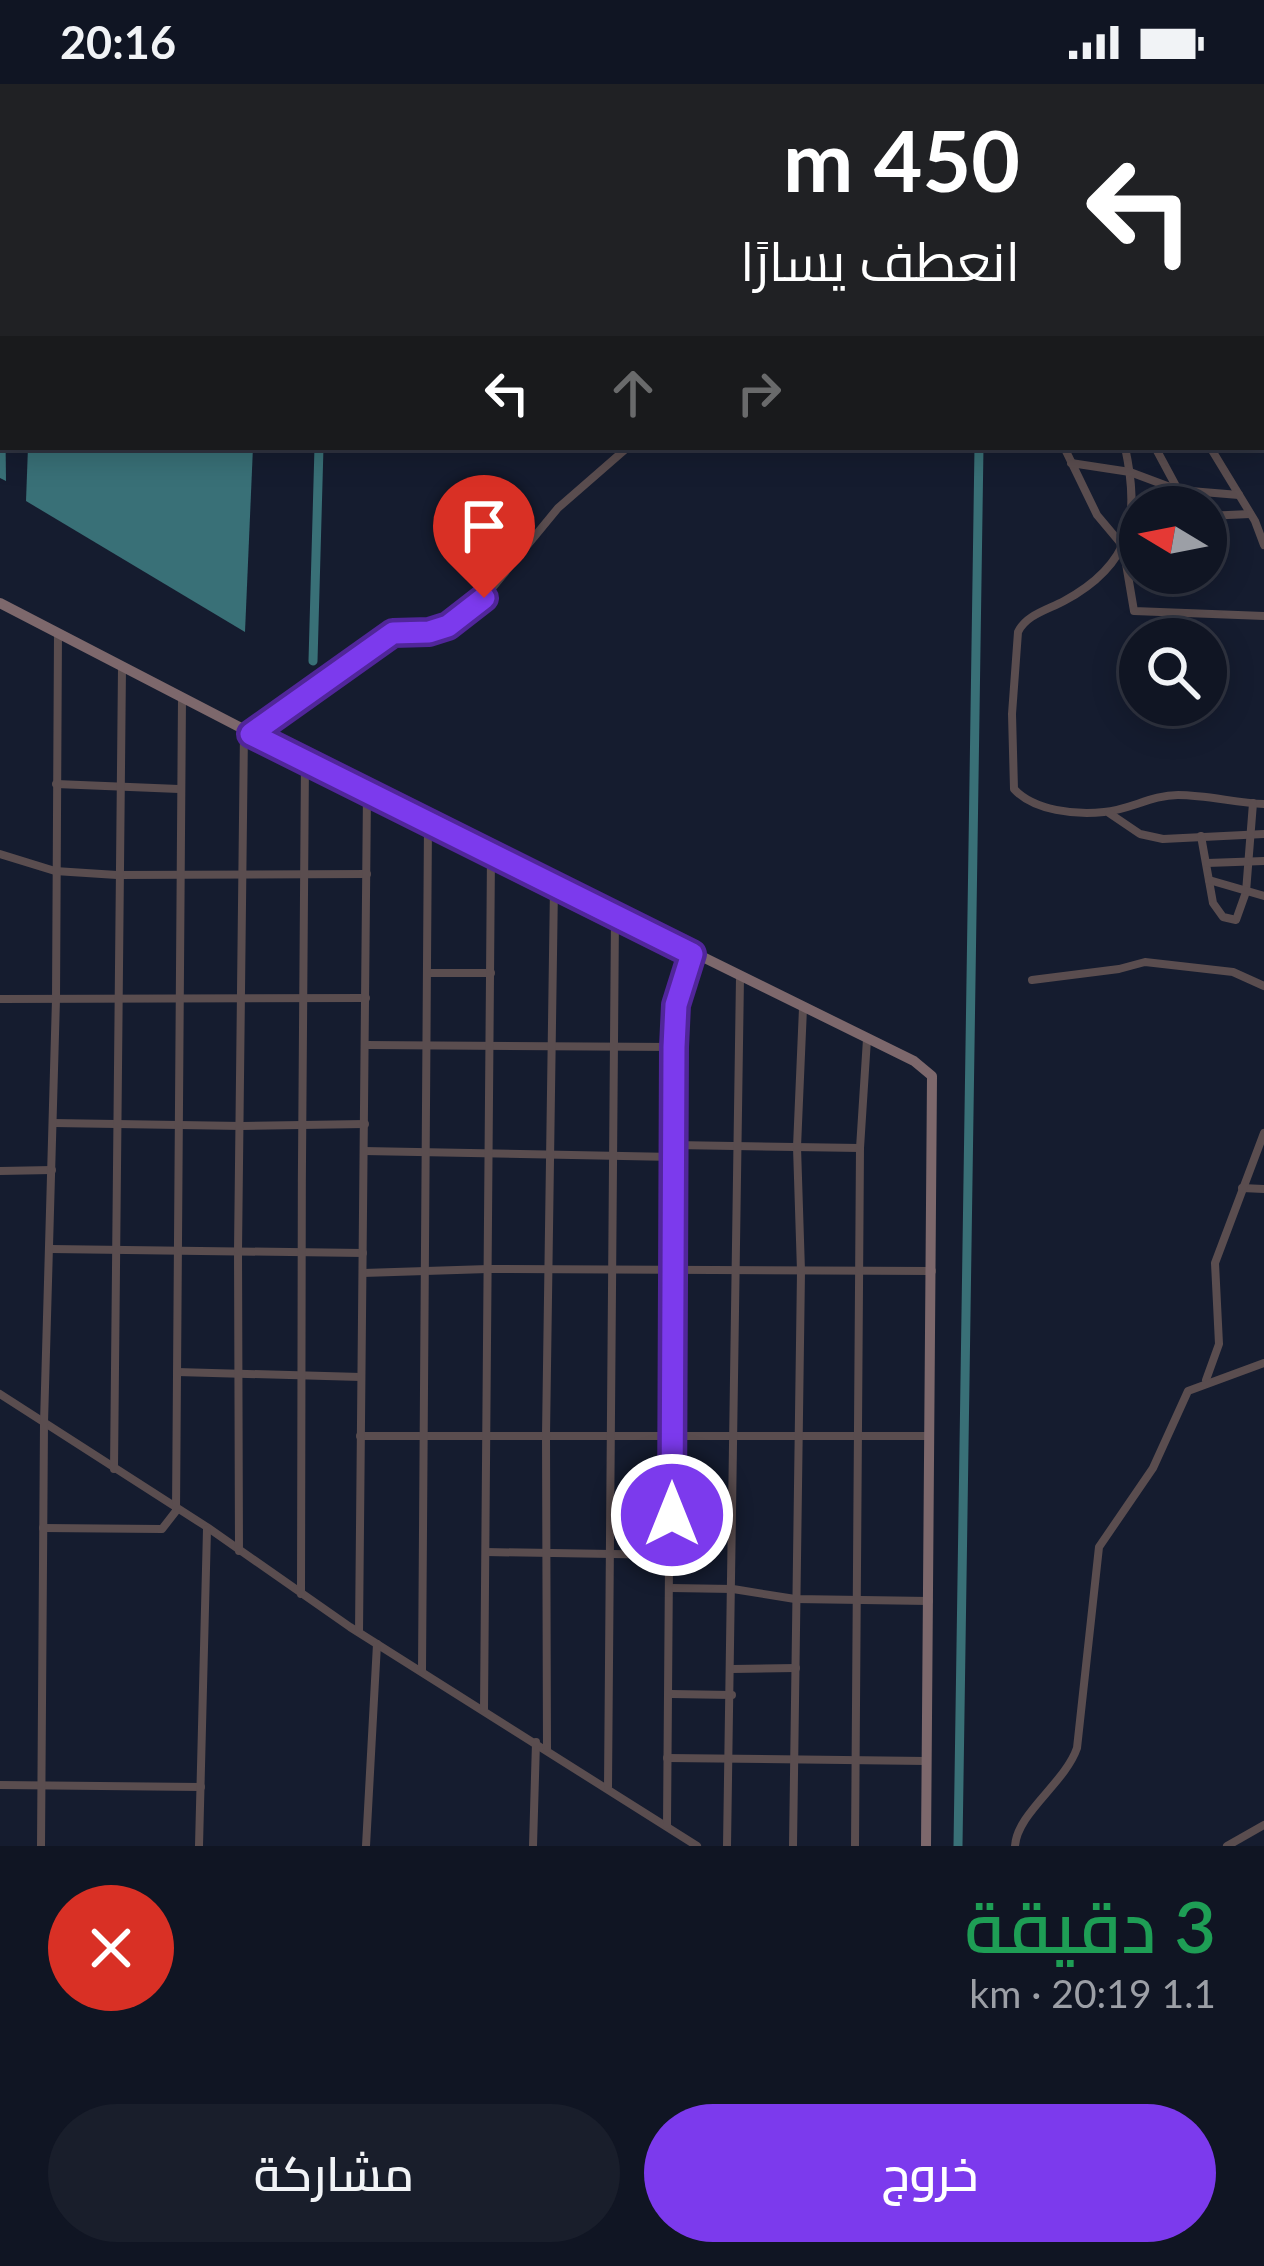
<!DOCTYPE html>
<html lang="ar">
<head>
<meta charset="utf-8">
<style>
  body { margin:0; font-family:Lato,Cairo,sans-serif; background:#191e2b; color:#f1f3f6; direction:rtl; height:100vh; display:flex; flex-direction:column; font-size:45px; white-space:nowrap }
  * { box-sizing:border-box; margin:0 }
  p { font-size:39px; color:#9c9fa6 }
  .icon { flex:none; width:66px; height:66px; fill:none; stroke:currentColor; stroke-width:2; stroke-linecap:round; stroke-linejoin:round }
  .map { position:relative; height:1762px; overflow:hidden; direction:ltr }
  .sheet { display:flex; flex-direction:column; background:#101523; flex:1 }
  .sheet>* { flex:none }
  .banner { position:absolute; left:0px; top:0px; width:1266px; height:366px; box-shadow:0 6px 30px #0003,0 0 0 3px #303441; direction:rtl; background:#202124; color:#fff; overflow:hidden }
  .needle { width:78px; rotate:280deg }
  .tools { position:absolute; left:1119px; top:402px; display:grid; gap:24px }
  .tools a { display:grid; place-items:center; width:108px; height:108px; border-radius:50%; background:#101523; box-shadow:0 6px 30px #0003,0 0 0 3px #303441; font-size:60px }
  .pin { position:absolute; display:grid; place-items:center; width:102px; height:102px; color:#fff; margin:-123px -51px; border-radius:50% 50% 50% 0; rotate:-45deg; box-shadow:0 0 12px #0007 }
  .pin .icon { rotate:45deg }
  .me { position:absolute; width:132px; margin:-66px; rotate:0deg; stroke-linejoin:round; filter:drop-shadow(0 0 9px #0008) }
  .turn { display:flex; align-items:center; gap:42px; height:252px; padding:0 48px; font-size:54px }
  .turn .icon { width:156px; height:156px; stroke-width:2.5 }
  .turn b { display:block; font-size:84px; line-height:102px }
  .lanes { display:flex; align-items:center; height:114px; padding:0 48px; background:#0003; justify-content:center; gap:60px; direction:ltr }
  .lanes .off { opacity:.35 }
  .round { display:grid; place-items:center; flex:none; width:126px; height:126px; border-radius:63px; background:#191e2b }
  .summary { display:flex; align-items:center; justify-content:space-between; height:204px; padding:0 48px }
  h1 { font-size:72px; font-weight:600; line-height:90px; color:#1e9e55 }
  .action { display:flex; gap:24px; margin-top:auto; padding:24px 48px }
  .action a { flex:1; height:138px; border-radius:72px; background:#7c3aed; color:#fff; font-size:48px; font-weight:600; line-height:138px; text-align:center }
  .action a+a { background:#191e2b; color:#f1f3f6 }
  .status { display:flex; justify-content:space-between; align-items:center; height:84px; padding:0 60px; background:#101523; direction:ltr }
  .status svg { height:33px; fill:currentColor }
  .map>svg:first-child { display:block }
  .water { fill:#397077 }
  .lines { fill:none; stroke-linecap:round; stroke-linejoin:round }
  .canal { stroke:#397077; stroke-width:9 }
  .street { stroke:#5a4d4f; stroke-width:8 }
  .secondary { stroke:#7d686c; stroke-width:10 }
  .route-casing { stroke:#51269a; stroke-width:30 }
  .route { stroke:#7c3aed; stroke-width:21 }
</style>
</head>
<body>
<div class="status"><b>20:16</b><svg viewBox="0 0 49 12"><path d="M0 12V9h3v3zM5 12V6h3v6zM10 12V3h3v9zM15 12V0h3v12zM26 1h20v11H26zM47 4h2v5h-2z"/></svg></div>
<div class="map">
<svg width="1264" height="1762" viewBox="0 0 1264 1762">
  <rect width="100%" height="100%" fill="#151c2f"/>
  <g class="water">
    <path d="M34 0H265L34 3Z"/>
    <path d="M0 120 3 122 6 397 0 394Z"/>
    <path d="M28 363H253L245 548 26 417Z"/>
  </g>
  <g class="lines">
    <g class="canal">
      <path d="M973 0 974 3"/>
      <path d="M329 3 330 0"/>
      <path d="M313 577 319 363"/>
      <path d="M958 1762 979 363"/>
    </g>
    <g class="street">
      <path d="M1024 0 1027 3"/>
      <path d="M933 3 935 0"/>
      <path d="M1118 3 1134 0"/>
      <path d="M1263 123H1264"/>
      <path d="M1263 248H1264"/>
      <path d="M1263 290 1264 291"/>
      <path d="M1263 299H1264"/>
      <path d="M1263 327H1264"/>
      <path d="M1263 336 1264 340"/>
      <path d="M1064 363 1097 431 1123 462 1134 527 1264 532"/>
      <path d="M1125 363C1140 433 1133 480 1064 517 1047 526 1026 531 1018 548L1012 630 1014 705C1034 727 1076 731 1104 728 1129 726 1152 711 1178 711 1207 711 1236 719 1264 720"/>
      <path d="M1155 363 1177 404"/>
      <path d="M1210 363 1255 437 1264 461"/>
      <path d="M1071 379 1130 388 1178 406 1239 411"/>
      <path d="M1206 432 1250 430"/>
      <path d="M252 649 393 549 429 548 463 533 484 514 558 424 628 363"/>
      <path d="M56 700 179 705"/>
      <path d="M1109 729 1140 750 1163 755 1264 750"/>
      <path d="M1201 752 1213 819 1223 833 1236 836 1246 808 1253 719"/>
      <path d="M0 770 55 787 117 791 367 790"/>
      <path d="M1207 779 1264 777"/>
      <path d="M1209 796 1264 812"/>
      <path d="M429 889H491"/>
      <path d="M1032 896 1119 885 1145 878 1233 888 1264 902"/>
      <path d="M0 915 366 914"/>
      <path d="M366 961 673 963"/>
      <path d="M53 1039 242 1042 365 1040"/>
      <path d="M674 1061 860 1064"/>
      <path d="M364 1067 674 1073"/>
      <path d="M0 1087 52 1086"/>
      <path d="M1242 1104 1264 1105"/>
      <path d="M51 1165 363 1169"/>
      <path d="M363 1189 488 1185 932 1187"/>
      <path d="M177 1288 361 1293"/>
      <path d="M1206 1296 1219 1260 1215 1179 1264 1049"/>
      <path d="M0 1310 207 1443 350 1543 697 1762"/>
      <path d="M360 1352H929"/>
      <path d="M114 1385 122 583"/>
      <path d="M43 1444 162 1445 176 1427 182 614"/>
      <path d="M239 1467 238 1167 244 647"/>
      <path d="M486 1468 672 1471"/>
      <path d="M671 1504 733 1505 795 1515 929 1517"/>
      <path d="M301 1510C301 1232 302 955 305 677"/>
      <path d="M359 1548 367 708"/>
      <path d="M732 1585 796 1584"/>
      <path d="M422 1587 428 739"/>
      <path d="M671 1610 732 1611"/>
      <path d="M484 1625 491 770"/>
      <path d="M547 1665 546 1351 554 802"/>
      <path d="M667 1674 926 1677"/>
      <path d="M0 1701 201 1703"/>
      <path d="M608 1703 615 832"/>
      <path d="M667 1741 673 963 676 921 692 870"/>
      <path d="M41 1762 44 1339 56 915 58 549"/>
      <path d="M199 1762 207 1445"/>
      <path d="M366 1762 377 1560"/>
      <path d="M533 1762 536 1658"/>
      <path d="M727 1762 740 893"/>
      <path d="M793 1762 801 1187 797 1063 803 924"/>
      <path d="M855 1762 860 1064 867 955"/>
      <path d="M1015 1762C1017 1729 1065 1699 1077 1664L1099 1463 1153 1384 1188 1307 1264 1279"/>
      <path d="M1227 1762 1264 1741"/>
    </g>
    <path class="secondary" d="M0 519 305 677 914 977 932 992 926 1762"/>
  </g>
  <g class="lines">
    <g class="route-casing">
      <path id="route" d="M484 514 448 542 429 548 393 549 251 650 692 870 676 921 674 963 672 1431"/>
    </g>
    <use href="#route" class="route"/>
  </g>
</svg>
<div class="tools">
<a><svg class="needle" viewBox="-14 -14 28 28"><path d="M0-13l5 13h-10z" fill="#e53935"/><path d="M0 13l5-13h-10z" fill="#9c9fa6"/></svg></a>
<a><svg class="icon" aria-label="search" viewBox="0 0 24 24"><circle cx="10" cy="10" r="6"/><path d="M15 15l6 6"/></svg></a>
</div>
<div class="pin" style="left:484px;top:514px;background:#d93025"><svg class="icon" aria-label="arrive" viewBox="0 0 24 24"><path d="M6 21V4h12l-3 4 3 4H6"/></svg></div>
<svg class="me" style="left:672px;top:1431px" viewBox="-20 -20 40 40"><circle r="17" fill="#7c3aed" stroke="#fff" stroke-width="3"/><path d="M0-11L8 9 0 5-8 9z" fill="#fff"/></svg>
<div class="banner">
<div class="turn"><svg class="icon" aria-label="left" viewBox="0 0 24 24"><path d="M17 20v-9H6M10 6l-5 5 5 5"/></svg><div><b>450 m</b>انعطف يسارًا</div></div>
<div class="lanes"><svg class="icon" aria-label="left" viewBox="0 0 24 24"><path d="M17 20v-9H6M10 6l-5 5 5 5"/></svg><svg class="icon off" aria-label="ahead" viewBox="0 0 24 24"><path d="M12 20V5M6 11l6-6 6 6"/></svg><svg class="icon off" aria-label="right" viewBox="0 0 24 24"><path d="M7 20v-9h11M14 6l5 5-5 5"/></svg></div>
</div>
</div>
<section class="sheet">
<div class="summary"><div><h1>3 دقيقة</h1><p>1.1 km · 20:19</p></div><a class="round" style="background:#d93025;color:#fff"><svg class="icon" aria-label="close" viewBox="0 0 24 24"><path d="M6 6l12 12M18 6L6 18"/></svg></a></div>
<div class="action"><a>خروج</a><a>مشاركة</a></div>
</section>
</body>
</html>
